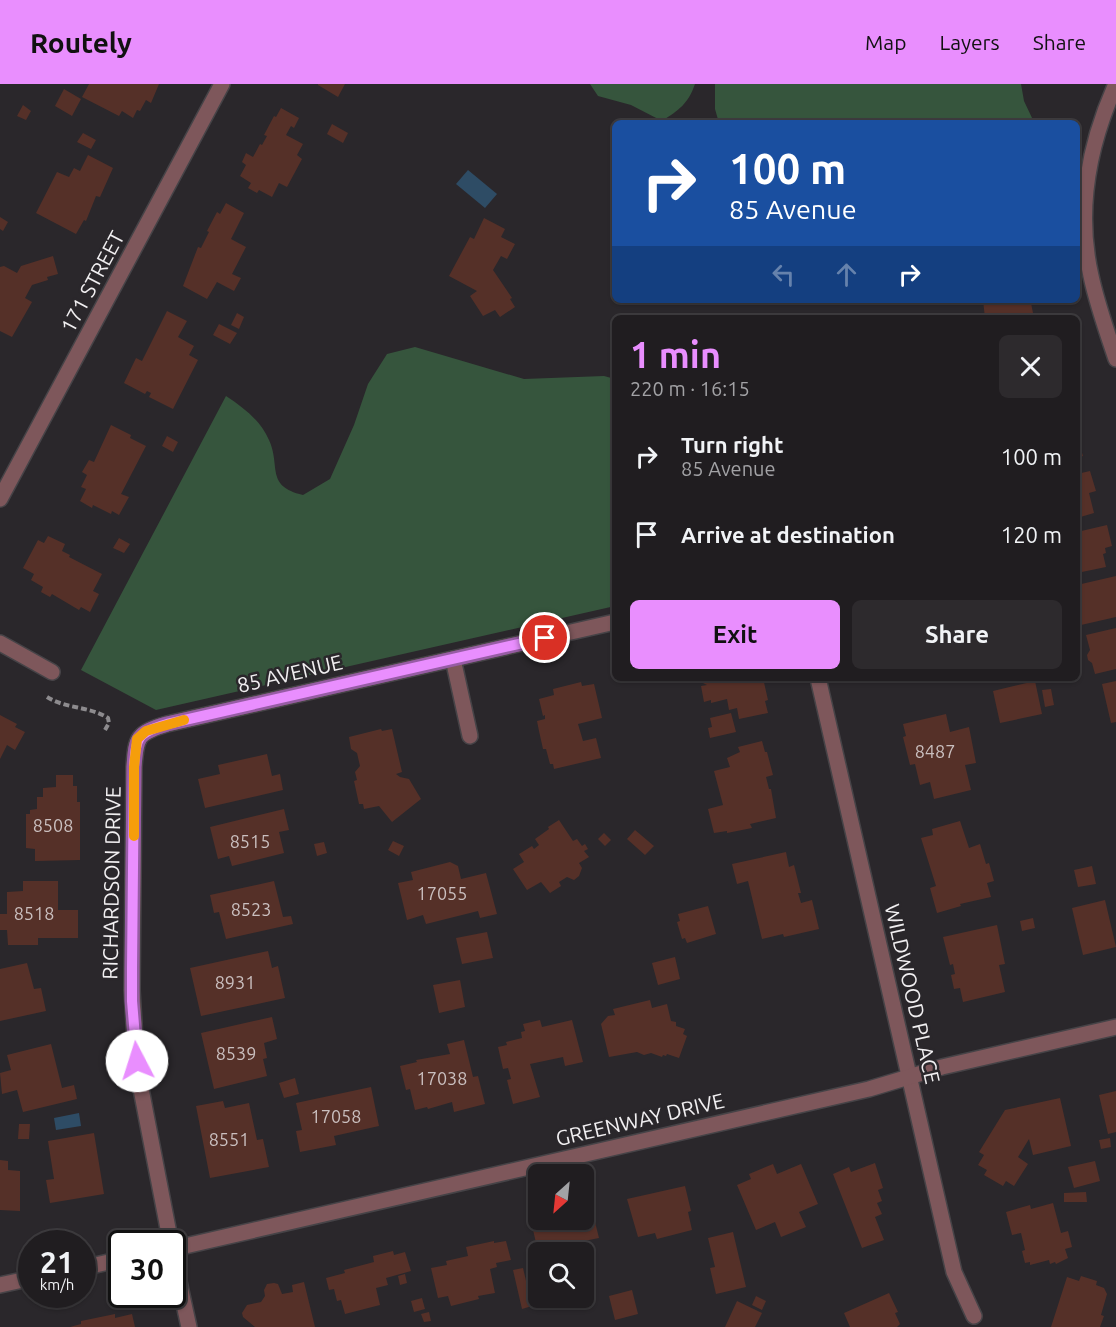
<!DOCTYPE html>
<html lang="en">
<head>
<meta charset="utf-8">
<style>
  body { margin:0; font-family:Ubuntu,sans-serif; background:#2d2a2d; color:#f1f3f6; height:100vh; display:flex; flex-direction:column; font-size:22px; white-space:nowrap }
  * { box-sizing:border-box; margin:0 }
  p { font-size:20px; color:#a2a2a5 }
  .icon { flex:none; width:33px; height:33px; fill:none; stroke:currentColor; stroke-width:2; stroke-linecap:round; stroke-linejoin:round }
  .map { position:relative; flex:1; overflow:hidden }
  .details { position:absolute; left:612px; top:231px; width:468px; height:366px; display:flex; flex-direction:column; background:#201d20; border-radius:9px; box-shadow:0 2px 4px #0004,0 0 0 2px #3d3b3e }
  .details>* { flex:none }
  .hud { position:absolute; left:612px; top:36px; width:468px; height:183px; border-radius:9px; box-shadow:0 2px 4px #0004,0 0 0 2px #3d3b3e; background:#1a4fa0; color:#fff; overflow:hidden }
  .needle { width:39px; rotate:207deg }
  .fabs { position:absolute; left:528px; top:1080px; display:grid; gap:12px }
  .fabs a { display:grid; place-items:center; width:66px; height:66px; border-radius:9px; background:#201d20; box-shadow:0 2px 4px #0004,0 0 0 2px #3d3b3e; font-size:30px }
  .speed { position:absolute; left:18px; top:1146px; display:flex; gap:12px; font-size:30px; font-weight:700; text-align:center }
  .speed>* { display:grid; place-content:center; width:78px; height:78px; border-radius:50%; background:#201d20; box-shadow:0 2px 4px #0004,0 0 0 2px #3d3b3e; line-height:1 }
  .speed small { font-size:15px; font-weight:400 }
  .speed .limit { border:3px solid #111; border-radius:9px; background:#fff; color:#111 }
  .pin { position:absolute; display:grid; place-items:center; width:51px; height:51px; color:#fff; margin:-26px; border:3px solid #fff; border-radius:50%; box-shadow:0 2px 6px #0007 }
  .me { position:absolute; width:66px; margin:-33px; rotate:355deg; stroke-linejoin:round; filter:drop-shadow(0 0 4px #0008) }
  .turn { display:flex; align-items:center; gap:21px; height:126px; padding:0 18px; font-size:27px }
  .turn .icon { width:78px; height:78px; stroke-width:2.5 }
  .turn b { display:block; font-size:42px; line-height:51px }
  .lanes { display:flex; align-items:center; height:57px; padding:0 18px; background:#0003; justify-content:center; gap:30px; direction:ltr }
  .lanes .off { opacity:.35 }
  .round { display:grid; place-items:center; flex:none; width:63px; height:63px; border-radius:9px; background:#2d2a2d }
  .head { display:flex; align-items:center; justify-content:space-between; height:102px; padding:0 18px }
  h1 { font-size:36px; font-weight:600; line-height:45px; color:#e98efe }
  .action { display:flex; gap:12px; margin-top:auto; padding:12px 18px }
  .action a { flex:1; height:69px; border-radius:9px; background:#e98efe; color:#111; font-size:24px; font-weight:600; line-height:69px; text-align:center }
  .action a+a { background:#2d2a2d; color:#f1f3f6 }
  ul { padding:0; list-style:none }
  li { display:flex; align-items:center; gap:18px; height:78px; padding:0 18px }
  li div { flex:1 }
  li b { display:block; font-size:22px }
  li em { font-style:normal }
  header { display:flex; align-items:center; gap:36px; box-sizing:border-box; height:84px; padding:0 30px; background:#e98efe; color:#111 }
  header strong { font-size:28px }
  nav { display:flex; gap:33px; margin-inline-start:auto; font-size:21px }
  .map>svg:first-child { display:block }
  .green { fill:#36553d }
  .water { fill:#2e4c65 }
  .building { fill:#553028 }
  .lines { fill:none; stroke-linecap:round; stroke-linejoin:round }
  .minor-casing { stroke:#464347; stroke-width:18 }
  .path { stroke:#8d8b8e; stroke-width:4; stroke-dasharray:6 3; stroke-linecap:butt }
  .minor { stroke:#7e575b; stroke-width:15 }
  .route-casing { stroke:#975ca5; stroke-width:15 }
  .route { stroke:#e98efe; stroke-width:10 }
  .slow { stroke:#f59e0b; stroke-width:10 }
  .labels { text-anchor:middle; stroke-width:5; stroke-linejoin:round; paint-order:stroke }
  .number-label { font-size:18px; fill:#cabfbf }
  .street-label { font-size:21px; fill:#f1eff1; stroke:#2a272b }
</style>
</head>
<body>
<header>
<strong>Routely</strong>
<nav><a>Map</a><a>Layers</a><a>Share</a></nav>
</header>
<div class="map">
<svg width="1116" height="1243" viewBox="0 0 1116 1243">
  <rect width="100%" height="100%" fill="#2a272b"/>
  <g class="green">
    <path d="M590 0H695C688 20 679 26 662 37L631 21 598 12Z"/>
    <path d="M715 0H1021L1024 17 1033 36C1021 43 1004 37 991 36L988 39H719L715 25Z"/>
    <path d="M415 263 524 295 604 292 615 295V522L156 626 81 586 226 312C244 324 260 336 269 356 281 382 265 402 303 411L330 395 354 341 368 300 387 270Z"/>
  </g>
  <g class="water">
    <path d="M468 86 497 110 485 124 456 100Z"/>
    <path d="M79 1029 81 1042 56 1046 54 1034Z"/>
  </g>
  <g class="building">
    <path d="M89 0H159L151 19 146 16 140 27 137 26 133 34 122 27 119 32 82 13Z"/>
    <path d="M318 0H345L338 13 318 1Z"/>
    <path d="M64 5 81 15 72 32 55 22Z"/>
    <path d="M23 21 31 27 26 36 17 32Z"/>
    <path d="M281 24 299 34 294 44 291 42 286 51 303 60 297 71 302 75 287 103 279 99 272 113 259 106 257 109 248 104 251 99 240 92 246 81 242 78 246 69 253 73 260 60 262 61 267 52 264 51 274 32 276 33Z"/>
    <path d="M332 40 348 49 343 59 327 50Z"/>
    <path d="M83 49 96 56 91 65 77 58Z"/>
    <path d="M88 71 113 84 100 113 96 112 86 137 84 136 76 150 36 129 57 88 69 93 74 84 80 87Z"/>
    <path d="M226 119 244 129 231 155 246 163 232 190 241 194 234 207 217 198 207 215 183 202 198 163 201 164 209 148 207 147 217 128 220 130Z"/>
    <path d="M0 133 8 138 3 147 0 145Z"/>
    <path d="M484 134 505 145 501 153 515 160 507 175 501 172 493 186 512 214 510 215 515 223 500 233 495 226 483 232 470 212 477 207 449 192 470 153 474 155Z"/>
    <path d="M53 172 58 190 47 193 48 196 32 201 25 214 32 218 12 253 0 247V183L4 182 17 189 21 182Z"/>
    <path d="M983 216H1034L1035 219H1031L1033 229 985 234Z"/>
    <path d="M167 227 187 237 178 253 194 262 189 271 198 276 173 325 149 313 151 309 147 307 145 310 124 299 136 274 142 277Z"/>
    <path d="M237 229 244 233 239 245 231 241Z"/>
    <path d="M219 240 237 249 230 260 213 251Z"/>
    <path d="M111 341 131 351 130 354 146 362 121 410 129 413 119 431 112 427 111 430 93 421 92 424 80 417 86 405 81 403 87 391 82 388 89 376 94 378Z"/>
    <path d="M167 352 178 358 173 368 162 362Z"/>
    <path d="M1077 353 1083 372 1077 374Z"/>
    <path d="M1090 387 1096 407 1089 409 1094 429 1077 434V390Z"/>
    <path d="M1107 441 1112 462 1105 464 1106 469 1103 470 1106 483 1077 489V448Z"/>
    <path d="M48 452 65 460 62 467 70 471 69 473 102 490 93 507 99 510 90 528 81 523 79 526 52 510 50 513 41 508 43 503 31 496 34 490 23 484 38 456 44 459Z"/>
    <path d="M119 454 130 460 124 469 113 464Z"/>
    <path d="M1116 492V533L1081 541 1077 523V501Z"/>
    <path d="M1116 544V585L1095 590 1092 579 1088 576 1087 571 1090 566 1086 551Z"/>
    <path d="M699 594H763L768 616 765 617 768 629 739 635 737 624 729 626 727 615 711 619V616L704 618 701 602 707 601 699 597Z"/>
    <path d="M1035 597 1042 630 1000 639 993 607Z"/>
    <path d="M1116 597V638L1111 639 1102 600Z"/>
    <path d="M581 598 582 602 594 600 602 634 578 640 583 657 596 654 601 674 554 685 553 680H550L546 665H543L539 647 537 637 545 635V631L543 632 539 615 554 611 553 605Z"/>
    <path d="M1051 605 1054 621 1045 623 1042 606Z"/>
    <path d="M731 629 736 648 710 654 708 644 712 643 710 634Z"/>
    <path d="M946 630 950 648 969 643 976 679 965 681 971 706 934 715 930 698 920 701 915 680 910 681 903 653 906 652 903 640Z"/>
    <path d="M0 631 17 640 15 643 25 648 15 666 7 661 0 675Z"/>
    <path d="M381 645 382 647 392 645 402 688 396 690 400 693 409 695 421 715 392 738 379 722 364 725 363 720H359L354 697 357 696 355 688 360 682 357 669 351 665 349 653Z"/>
    <path d="M762 657 765 668H767L773 691 766 693 769 705H771L776 734 750 740 752 744 727 749V747L714 749 708 725 723 721 714 687 730 683 727 674 740 668 738 663Z"/>
    <path d="M267 670 272 692 280 690 283 706 205 724 198 695 220 690 218 681Z"/>
    <path d="M56 691H73V702H77V718H80V776L35 777V765L26 764V730H30V726L37 725V713H43V704L56 703Z"/>
    <path d="M284 725 289 746 279 748 284 769 232 782 229 772 218 775 210 743Z"/>
    <path d="M559 736 573 757 577 755 582 762 585 760 588 765 584 767 589 773 579 779 582 784 579 792 574 796 567 793 559 798 561 802 550 809 541 798 527 806 513 785 524 778 519 770 532 762 534 765 539 761 535 755 549 745 548 743Z"/>
    <path d="M960 737 969 764 980 760 986 780 989 779 994 797 987 799 991 813 960 820 961 822 937 829 930 804 936 802 921 754 933 751 932 745Z"/>
    <path d="M635 746 654 762 645 771 627 755Z"/>
    <path d="M604 749 611 756 605 762 598 755Z"/>
    <path d="M393 757 404 762 399 772 388 766Z"/>
    <path d="M324 758 327 769 317 772 314 760Z"/>
    <path d="M786 768 789 783 794 781 801 809H798L801 819 812 816 819 845 784 853 783 850 762 855 748 797 737 800 732 780Z"/>
    <path d="M450 778 458 782 461 795 486 789 497 830 480 834 478 827 426 840 423 831 407 836 398 799 413 796 411 788Z"/>
    <path d="M1092 782 1096 800 1078 803 1074 786Z"/>
    <path d="M23 797H58V826H78V854H38V861H8L7 846H0V830H7V808L23 807Z"/>
    <path d="M274 797 283 833 291 832 293 840 226 855 219 828 214 829 210 811Z"/>
    <path d="M1105 816 1116 863 1083 871 1072 824Z"/>
    <path d="M708 822 716 850 687 859 685 854 682 855 677 838 680 837 678 830Z"/>
    <path d="M1033 834 1035 844 1022 847 1020 837Z"/>
    <path d="M997 841 1005 880 999 881 1005 908 963 918 960 904 954 905 951 891 955 890 953 880 950 881 943 853Z"/>
    <path d="M487 848 493 874 462 880 456 854Z"/>
    <path d="M268 867 272 884 278 882 285 914 201 932 190 884Z"/>
    <path d="M675 873 680 895 658 901 652 879Z"/>
    <path d="M27 879 34 905 41 904 46 927 0 937V885Z"/>
    <path d="M460 896 465 923 439 929 433 901Z"/>
    <path d="M650 916 652 924 667 920 671 937 676 938V942L685 945 683 950 687 952 679 974 667 970 666 972 663 971 662 973 651 969 644 971 637 968 609 973 601 940 608 932 615 931 613 925Z"/>
    <path d="M272 933 277 955 264 959 267 974 263 975 267 992 214 1005 201 949Z"/>
    <path d="M540 936 542 943 572 936 583 978 565 982 563 973 530 980 540 1013 513 1020 507 996 511 995 508 984 503 985 498 963 507 961 506 958 522 954 521 948 525 947 523 940Z"/>
    <path d="M464 956 473 993 478 992 485 1020 454 1028 452 1018 428 1025 427 1023 415 1026 410 1005 406 1006 400 982 417 978 416 976 450 970 447 960Z"/>
    <path d="M51 960 62 1004 74 1001 77 1015 23 1028 17 1006 2 1010 0 989 11 986 7 971Z"/>
    <path d="M295 994 299 1010 284 1014 279 999Z"/>
    <path d="M371 1003 379 1042 334 1052 336 1061 300 1068 296 1047 302 1046 296 1019Z"/>
    <path d="M1116 1007V1048L1108 1050 1099 1011Z"/>
    <path d="M1060 1014 1071 1062 1033 1071 1029 1055 1018 1073 1028 1080 1014 1102 1006 1097 1003 1102 984 1091 987 1086 978 1081 984 1071 979 1068 1005 1026Z"/>
    <path d="M223 1017 225 1024 249 1019 257 1056 263 1055 269 1083 210 1094 196 1022Z"/>
    <path d="M19 1040H30L29 1055H18Z"/>
    <path d="M94 1049 104 1110 50 1119 46 1096 54 1095 48 1057Z"/>
    <path d="M1110 1054 1111 1063 1101 1065 1099 1056Z"/>
    <path d="M0 1076 8 1077V1086L20 1087V1127L0 1126Z"/>
    <path d="M1095 1077 1100 1097 1074 1104 1068 1083Z"/>
    <path d="M875 1079 883 1104 878 1106 882 1117 877 1119 882 1130 875 1133 884 1156 862 1164 833 1090 849 1083 851 1088Z"/>
    <path d="M773 1080 777 1090 801 1080 818 1120 799 1128 806 1143 781 1153 775 1138 756 1146 737 1101 751 1095 749 1090Z"/>
    <path d="M685 1102 691 1127 688 1128 692 1146 657 1155 655 1149 638 1153 627 1115Z"/>
    <path d="M1086 1108 1087 1118H1064V1109Z"/>
    <path d="M590 1118 599 1154 584 1157 589 1180 584 1182V1168H538L532 1141 543 1139 542 1136H584V1120Z"/>
    <path d="M1053 1119 1061 1149 1068 1147 1072 1163 1065 1165 1068 1174 1056 1180 1055 1178 1050 1180 1049 1176 1030 1181V1178L1025 1179 1022 1167 1025 1166 1021 1149 1012 1151 1006 1128 1030 1121 1031 1125Z"/>
    <path d="M733 1148 746 1203 716 1210 710 1184 715 1183 708 1154Z"/>
    <path d="M494 1157V1159L506 1157 511 1176 496 1179 497 1183 490 1185 495 1209 478 1212 479 1215 451 1222 448 1212 438 1214 431 1184 447 1181 446 1177 468 1172 466 1163Z"/>
    <path d="M393 1167 394 1171 405 1168 411 1187 386 1194 388 1201 376 1204 380 1221 345 1230 341 1216 337 1217 334 1205 329 1206 326 1194 345 1189 344 1186 374 1178 373 1172Z"/>
    <path d="M523 1184 532 1222 522 1225 513 1186Z"/>
    <path d="M405 1190 407 1199 400 1201 398 1192Z"/>
    <path d="M1081 1192 1097 1197 1096 1201 1104 1204 1107 1210 1101 1231 1104 1232 1100 1243H1051L1067 1193 1079 1197Z"/>
    <path d="M304 1198 315 1243H255L243 1233 242 1229 247 1221 261 1218 265 1212 264 1206 267 1200 274 1199 278 1200 282 1210 293 1208 292 1201Z"/>
    <path d="M632 1206 638 1230 615 1236 609 1212Z"/>
    <path d="M889 1209 898 1228 895 1229 900 1240 897 1243H850L844 1229Z"/>
    <path d="M756 1212 766 1217 762 1226 752 1221Z"/>
    <path d="M422 1214 425 1225 414 1228 411 1217Z"/>
    <path d="M737 1217 762 1229 755 1243H725Z"/>
    <path d="M429 1228 431 1237 424 1238 421 1230Z"/>
    <path d="M115 1230V1234L132 1230 135 1243H70L81 1240V1237Z"/>
  </g>
  <g class="lines">
    <g class="minor-casing">
      <g id="minor">
        <path d="M1116 0C1089 60 1076 127 1091 192 1097 220 1107 248 1116 275"/>
        <path d="M0 415 222 0"/>
        <path d="M0 559 52 588"/>
        <path d="M453 575 470 652"/>
        <path d="M818 594 954 1188 974 1232"/>
        <path d="M171 1160 141 1005 135 956 132 906 134 683C136 653 137 649 167 640L615 538"/>
        <path d="M172 1165 869 1005 942 983 1116 943"/>
        <path d="M172 1166 189 1243"/>
        <path d="M82 1184 122 1175"/>
        <path d="M0 1201 32 1194"/>
      </g>
    </g>
    <path class="path" d="M47 613C66 625 89 622 108 634L109 639 105 646"/>
    <use href="#minor" class="minor"/>
  </g>
  <g class="lines">
    <g class="route-casing">
      <path id="route" d="M137 977 132 917V884L134 683C136 653 137 649 167 640L545 554"/>
    </g>
    <use href="#route" class="route"/>
    <path class="slow" d="M134 752V683L137 655 146 647 184 636"/>
  </g>
  <g class="labels">
    <g class="number-label">
      <text x="935" y="674">8487</text>
      <text x="53" y="748">8508</text>
      <text x="250" y="764">8515</text>
      <text x="442" y="816">17055</text>
      <text x="251" y="832">8523</text>
      <text x="34" y="836">8518</text>
      <text x="235" y="905">8931</text>
      <text x="236" y="976">8539</text>
      <text x="442" y="1001">17038</text>
      <text x="336" y="1039">17058</text>
      <text x="229" y="1062">8551</text>
    </g>
    <g class="street-label">
      <text transform="translate(93 198) rotate(-62)" y="7">171 STREET</text>
      <text transform="translate(290 590) rotate(-13)" y="7">85 AVENUE</text>
      <text transform="translate(112 799) rotate(-89)" y="7">RICHARDSON DRIVE</text>
      <text transform="translate(912 910) rotate(77)" y="7">WILDWOOD PLACE</text>
      <text transform="translate(640 1036) rotate(-13)" y="7">GREENWAY DRIVE</text>
    </g>
  </g>
</svg>
<div class="fabs">
<a><svg class="needle" viewBox="-14 -14 28 28"><path d="M0-13l5 13h-10z" fill="#e53935"/><path d="M0 13l5-13h-10z" fill="#a2a2a5"/></svg></a>
<a><svg class="icon" aria-label="search" viewBox="0 0 24 24"><circle cx="10" cy="10" r="6"/><path d="M15 15l6 6"/></svg></a>
</div>
<div class="speed"><div>21<small>km/h</small></div><div class="limit">30</div></div>
<div class="pin" style="left:545px;top:554px;background:#d93025"><svg class="icon" aria-label="arrive" viewBox="0 0 24 24"><path d="M6 21V4h12l-3 4 3 4H6"/></svg></div>
<svg class="me" style="left:137px;top:977px" viewBox="-20 -20 40 40"><circle r="19" fill="#fff"/><path d="M0-13L10 11 0 6-10 11z" fill="#e98efe"/></svg>
<div class="hud">
<div class="turn"><svg class="icon" aria-label="right" viewBox="0 0 24 24"><path d="M7 20v-9h11M14 6l5 5-5 5"/></svg><div><b>100 m</b>85 Avenue</div></div>
<div class="lanes"><svg class="icon off" aria-label="left" viewBox="0 0 24 24"><path d="M17 20v-9H6M10 6l-5 5 5 5"/></svg><svg class="icon off" aria-label="ahead" viewBox="0 0 24 24"><path d="M12 20V5M6 11l6-6 6 6"/></svg><svg class="icon" aria-label="right" viewBox="0 0 24 24"><path d="M7 20v-9h11M14 6l5 5-5 5"/></svg></div>
</div>
<section class="details">
<div class="head"><div><h1>1 min</h1><p>220 m · 16:15</p></div><a class="round"><svg class="icon" aria-label="close" viewBox="0 0 24 24"><path d="M6 6l12 12M18 6L6 18"/></svg></a></div>
<ul>
<li><svg class="icon" aria-label="right" viewBox="0 0 24 24"><path d="M7 20v-9h11M14 6l5 5-5 5"/></svg><div><b>Turn right</b><p>85 Avenue</p></div><em>100 m</em></li>
<li><svg class="icon" aria-label="arrive" viewBox="0 0 24 24"><path d="M6 21V4h12l-3 4 3 4H6"/></svg><div><b>Arrive at destination</b></div><em>120 m</em></li>
</ul>
<div class="action"><a>Exit</a><a>Share</a></div>
</section>
</div>
</body>
</html>
